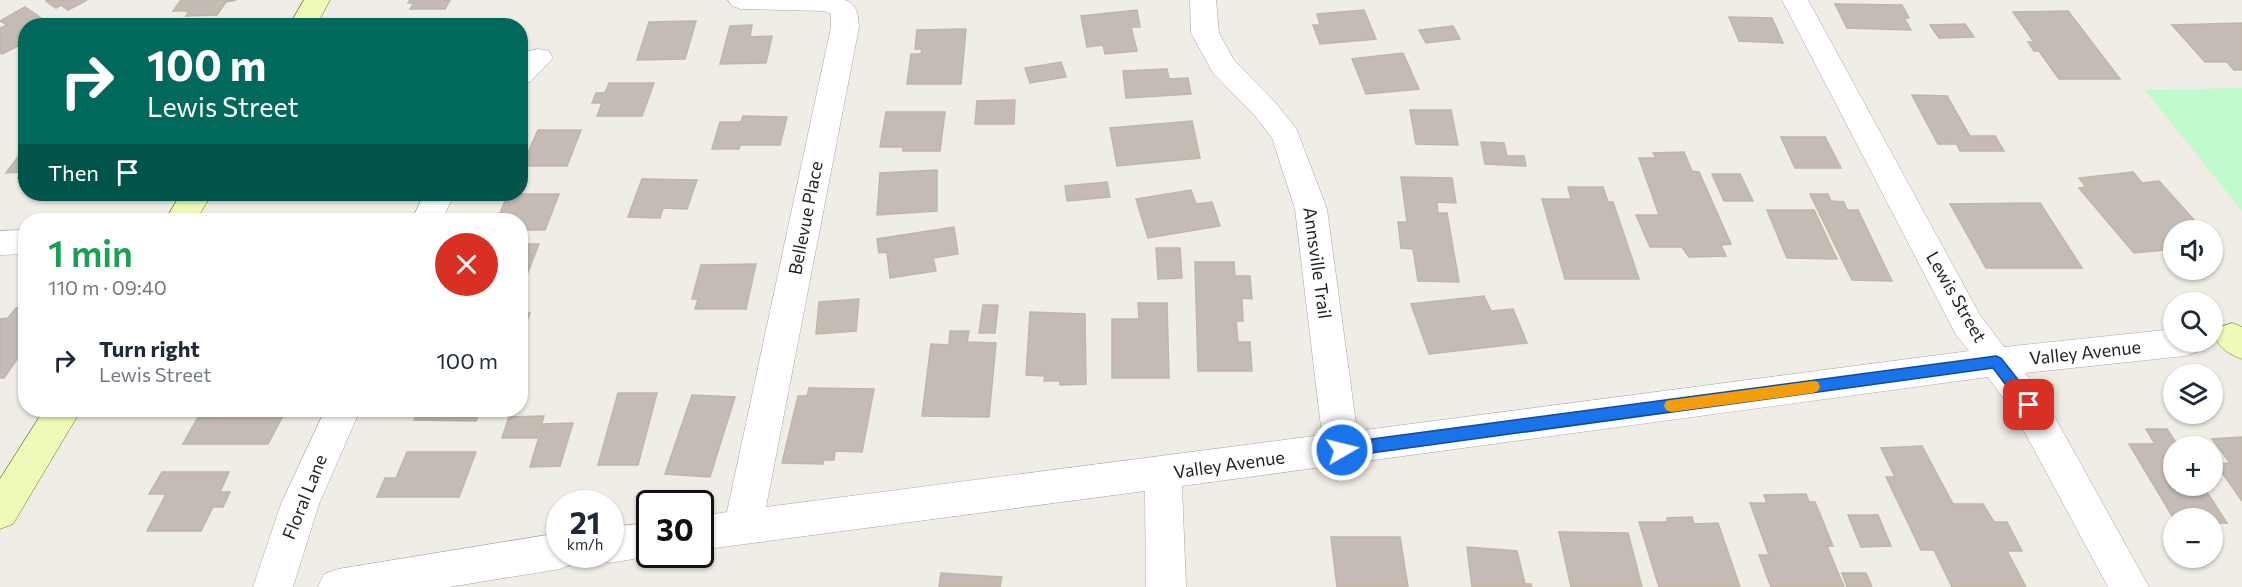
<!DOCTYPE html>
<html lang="en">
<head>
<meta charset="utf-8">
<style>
  body { margin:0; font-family:Commissioner,sans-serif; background:#f6f6f7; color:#1f2937; height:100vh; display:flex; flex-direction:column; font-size:22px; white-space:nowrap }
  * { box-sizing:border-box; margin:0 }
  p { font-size:20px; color:#747a83 }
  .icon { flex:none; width:33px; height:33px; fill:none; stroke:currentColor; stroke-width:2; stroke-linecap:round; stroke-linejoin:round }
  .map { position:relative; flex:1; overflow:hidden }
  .panel { position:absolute; left:18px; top:213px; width:510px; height:204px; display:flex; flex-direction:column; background:#fff; border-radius:24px; box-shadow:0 2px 4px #0004 }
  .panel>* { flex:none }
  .banner { position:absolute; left:18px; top:18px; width:510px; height:183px; border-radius:24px; box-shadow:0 2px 4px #0004; background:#00695c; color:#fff; overflow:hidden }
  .buttons { position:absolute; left:2163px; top:220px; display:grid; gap:12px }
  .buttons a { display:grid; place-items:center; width:60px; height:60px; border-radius:50%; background:#fff; box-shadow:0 2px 4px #0004; font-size:30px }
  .speed { position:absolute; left:546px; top:490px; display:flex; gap:12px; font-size:30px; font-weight:700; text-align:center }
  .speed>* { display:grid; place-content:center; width:78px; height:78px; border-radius:50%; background:#fff; box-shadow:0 2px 4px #0004; line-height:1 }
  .speed small { font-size:15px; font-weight:400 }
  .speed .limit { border:3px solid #111; border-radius:9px; background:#fff; color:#111 }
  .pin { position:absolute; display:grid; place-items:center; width:51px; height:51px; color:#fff; margin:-26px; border-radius:12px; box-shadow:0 3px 9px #0006 }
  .me { position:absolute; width:66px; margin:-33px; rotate:82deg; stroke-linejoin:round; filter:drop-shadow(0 0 4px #0008) }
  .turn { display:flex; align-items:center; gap:21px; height:126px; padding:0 30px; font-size:27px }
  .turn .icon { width:78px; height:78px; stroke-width:2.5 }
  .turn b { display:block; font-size:42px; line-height:51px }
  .then { display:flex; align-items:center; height:57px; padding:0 30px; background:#0003; gap:12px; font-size:22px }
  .round { display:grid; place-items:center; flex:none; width:63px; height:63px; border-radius:32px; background:#f6f6f7 }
  .headline { display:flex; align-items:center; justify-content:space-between; height:102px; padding:0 30px }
  h1 { font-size:36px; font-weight:600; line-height:45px; color:#1e9e55 }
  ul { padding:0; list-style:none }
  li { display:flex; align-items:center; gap:18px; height:90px; padding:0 30px }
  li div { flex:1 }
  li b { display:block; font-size:22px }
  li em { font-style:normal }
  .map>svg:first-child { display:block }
  .park { fill:#c1facc }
  .building { fill:#c4bcb4; stroke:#c1b5a7; stroke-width:1.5 }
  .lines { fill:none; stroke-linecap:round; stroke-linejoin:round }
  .street-casing { stroke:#a6a6a6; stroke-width:1 }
  .secondary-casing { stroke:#5e7704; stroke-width:1 }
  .street { fill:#fff; fill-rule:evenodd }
  .secondary { fill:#effab8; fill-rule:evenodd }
  .route { fill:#1a73e8; stroke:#114b97; stroke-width:1.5 }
  .slow { fill:#f59e0b }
  .labels { text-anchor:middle; stroke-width:4.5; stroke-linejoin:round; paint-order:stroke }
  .street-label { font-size:18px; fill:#1f1f1f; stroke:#fff }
</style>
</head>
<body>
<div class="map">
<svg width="2242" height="587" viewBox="0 0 2242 587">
  <rect width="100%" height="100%" fill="#efede5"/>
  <path class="park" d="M2242 88V211L2145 90Z"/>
  <g class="building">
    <path d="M48 0H87L68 10 61 5 56 8 46 1Z"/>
    <path d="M181 0H236L226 2 217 15 186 16 189 11H173Z"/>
    <path d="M410 0H450L445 9H410L414 3H408Z"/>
    <path d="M1835 4 1902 5 1909 18H1904L1911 30 1847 28Z"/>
    <path d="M25 7 53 26H26V42L2 54 0 53V28L7 25 0 21Z"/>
    <path d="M1137 10 1140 27H1131L1137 51 1105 54 1103 45 1087 47 1081 16Z"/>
    <path d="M1364 10 1376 39 1320 44 1313 25H1320L1317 14Z"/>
    <path d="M2068 11 2120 79H2059L2039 51H2034L2028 42H2034L2013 12Z"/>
    <path d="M1729 17 1772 18 1783 43 1739 41Z"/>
    <path d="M696 21 685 59 637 60 649 22Z"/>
    <path d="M2242 23V70H2234L2227 62H2205L2172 25Z"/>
    <path d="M1965 24 1974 37 1939 38 1930 25Z"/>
    <path d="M752 25 750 37 772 36 766 63 720 64 730 26Z"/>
    <path d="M1453 26 1460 39 1426 43 1419 30Z"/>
    <path d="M966 29 961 84H907L911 54H921L922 49H915L917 30Z"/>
    <path d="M1403 53 1419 89 1366 94 1352 59Z"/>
    <path d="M1061 62 1066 77 1030 83 1025 68Z"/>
    <path d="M1167 69 1169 79 1188 78 1191 94 1126 98 1123 71Z"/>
    <path d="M609 83H654L642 116H597L602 103H592L596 93H605Z"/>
    <path d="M1912 95 1947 96 1970 136H1995L2004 151H1960L1957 144H1938Z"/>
    <path d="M1015 100 1014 124H975L977 101Z"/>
    <path d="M1410 110H1451L1458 145 1416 144Z"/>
    <path d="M886 112H945L940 151H903V147H880Z"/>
    <path d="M743 116 787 117 780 145H740L739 149H712L720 122H741Z"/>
    <path d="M1192 121 1200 158 1117 166 1110 128Z"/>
    <path d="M538 130H581L567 166H522Z"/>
    <path d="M1781 137H1825L1841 168H1795Z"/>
    <path d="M1481 142 1504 143 1507 156H1524L1526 166 1485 164Z"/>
    <path d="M26 146V177L18 178 21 172 6 173Z"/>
    <path d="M1684 152 1692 171 1699 172 1731 244 1721 245 1726 256 1689 257 1682 247H1650L1636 215H1659L1639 158H1656L1653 153Z"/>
    <path d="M937 170V211L877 215 880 173Z"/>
    <path d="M2133 172 2142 183 2159 181 2204 231H2174V249L2134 253 2079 188 2086 187 2079 178Z"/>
    <path d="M1712 174H1740L1753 201H1724Z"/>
    <path d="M1401 177 1452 178 1456 203 1437 202 1438 213H1447L1459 282 1418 281 1413 249 1401 248 1398 222H1407Z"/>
    <path d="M642 179 697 180 687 209 663 208 660 218 628 217Z"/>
    <path d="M1107 182 1110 197 1067 201 1065 186Z"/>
    <path d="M1568 187H1603L1608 202H1613L1639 279H1565L1542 199H1571Z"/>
    <path d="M1191 190 1196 204 1212 202 1220 226 1148 238 1136 199Z"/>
    <path d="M508 194H559L545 230H520V220H497Z"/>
    <path d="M1810 194H1828L1831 201 1844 202 1847 210H1858L1892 281 1852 280Z"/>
    <path d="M2040 203 2082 268H1986L1950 204Z"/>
    <path d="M1767 210H1814L1837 259 1787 258Z"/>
    <path d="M311 214H358L354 220H307Z"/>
    <path d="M954 227 958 254 933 258 936 271 890 278 887 252 879 253 877 239Z"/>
    <path d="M520 244H539L526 277 520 278Z"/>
    <path d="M1156 248H1180L1182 278 1158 279Z"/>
    <path d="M1195 262H1234L1235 276H1250L1252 299 1242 298 1243 321H1236L1238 342H1250L1252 371H1198Z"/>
    <path d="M756 264 746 309H695L698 299H692L701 265Z"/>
    <path d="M1484 296 1491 311 1513 309 1527 343 1429 354 1411 304Z"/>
    <path d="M859 299 856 331 816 334 819 302Z"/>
    <path d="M1138 303H1167L1169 378H1112V319H1139Z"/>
    <path d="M983 305H998L995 333H979Z"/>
    <path d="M16 308H26V346L4 378H0V319L8 318Z"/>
    <path d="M1030 312 1085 314 1086 384 1060 385V381H1044L1045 376 1026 375Z"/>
    <path d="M520 313H530L520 340Z"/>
    <path d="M950 331H969L967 342 996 343 989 417 922 416 931 344 949 345Z"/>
    <path d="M809 388 874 389 862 452 835 451 834 460H823V464L782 463 798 396H807Z"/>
    <path d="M618 393H657L638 465H598Z"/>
    <path d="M692 395 735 397 710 477 665 474Z"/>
    <path d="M202 410H286L268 444H183Z"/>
    <path d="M419 410H481L476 421 414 420Z"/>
    <path d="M544 416 537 438H502L509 417Z"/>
    <path d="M573 423 560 466 530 467 543 424Z"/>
    <path d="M2146 429H2167L2179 447H2174V486H2203L2227 523H2212V519H2174L2129 444H2155Z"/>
    <path d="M2242 437V501L2216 464 2230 463 2212 439Z"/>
    <path d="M1922 446 1953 504H1983L1994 522H2007L2022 551H2007L2026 587H1952L1934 550H1921L1886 477H1895L1881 448Z"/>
    <path d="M407 452H476L459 497H377L385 478H396Z"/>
    <path d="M162 472H229L220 492H230L223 507H213L201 531H147L166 494H149Z"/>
    <path d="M1806 494 1809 502H1815L1833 546H1827L1844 587H1771L1759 555H1769L1750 503H1767L1764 495Z"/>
    <path d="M1848 515H1878L1891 546 1861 547Z"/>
    <path d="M1692 517 1694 524 1718 523 1740 587H1659L1639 522H1667V518Z"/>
    <path d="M1559 532 1628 533 1642 587H1571Z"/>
    <path d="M1331 537H1400L1408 587H1337Z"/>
    <path d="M1467 547 1517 551 1525 584H1531L1532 587H1472Z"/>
    <path d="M941 573 1002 577 1000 587H939Z"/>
    <path d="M1842 573H1866L1872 587H1847Z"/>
  </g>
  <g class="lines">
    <g class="street-casing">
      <g id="street">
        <path d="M728 0H845C858 6 858 14 859 27L766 507 1322 435 1295 209 1272 138 1255 116 1213 73 1191 33 1190 0H1216L1219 33 1234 60 1275 102 1296 128 1327 209 1357 431 1969 351 1956 335 1782 0H1808L1980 315 2004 347 2174 329V342H2202L2197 352 2185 356 2025 373 2042 394 2149 587H2108L2016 416 1988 377 1182 486 1186 587H1146L1145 491 700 550V516L727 512 831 27V14L825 11 741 9 732 6Z"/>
        <path d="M539 49 549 51 553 58 530 82 520 84V59L529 51Z"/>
        <path d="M424 194H454L442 220H412Z"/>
        <path d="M26 230V254L0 255V231Z"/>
        <path d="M325 410H360L319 504 293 587H253L281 504Z"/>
        <path d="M650 523V555H656L610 563 596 557 595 555H610V527Z"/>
        <path d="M560 533V555H577L574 563 560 569 449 587H318L324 574 338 569Z"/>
      </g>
    </g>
    <g class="secondary-casing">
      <g id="secondary">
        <path d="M304 0H330L316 26H289Z"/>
        <path d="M181 194H212L196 220H165Z"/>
        <path d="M2232 323 2242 327V359C2229 354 2221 350 2215 337L2220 327Z"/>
        <path d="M44 410H81L13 524 0 529V479Z"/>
      </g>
    </g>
    <use href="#street" class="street"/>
    <use href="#secondary" class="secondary"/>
  </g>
  <path class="route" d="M1996 356 2001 358 2034 400 2036 405 2034 409 2029 411 2024 409 1993 368 1342 457 1337 455 1335 450 1337 445 1342 443Z"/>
  <path class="slow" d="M1813 381 1818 382 1820 387 1818 391 1813 393 1671 412 1666 410 1664 406 1666 401 1671 400Z"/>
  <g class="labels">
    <g class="street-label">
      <text transform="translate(806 218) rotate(-79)" y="6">Bellevue Place</text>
      <text transform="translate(1317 263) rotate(82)" y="6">Annsville Trail</text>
      <text transform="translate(1956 297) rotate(60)" y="6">Lewis Street</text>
      <text transform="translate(2085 353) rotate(-6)" y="6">Valley Avenue</text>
      <text transform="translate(1229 465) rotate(-8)" y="6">Valley Avenue</text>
      <text transform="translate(305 497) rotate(-68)" y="6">Floral Lane</text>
    </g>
  </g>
</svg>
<div class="buttons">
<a><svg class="icon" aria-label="sound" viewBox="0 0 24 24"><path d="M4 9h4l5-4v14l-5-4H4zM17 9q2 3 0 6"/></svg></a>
<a><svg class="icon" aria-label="search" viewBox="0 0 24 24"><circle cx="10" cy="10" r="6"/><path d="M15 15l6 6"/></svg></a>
<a><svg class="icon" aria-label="layers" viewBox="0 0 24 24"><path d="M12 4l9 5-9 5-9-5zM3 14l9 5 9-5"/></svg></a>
<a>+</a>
<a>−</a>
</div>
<div class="speed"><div>21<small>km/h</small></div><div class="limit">30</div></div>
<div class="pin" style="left:2029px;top:405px;background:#d93025"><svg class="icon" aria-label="arrive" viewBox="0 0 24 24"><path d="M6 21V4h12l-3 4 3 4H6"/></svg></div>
<svg class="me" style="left:1342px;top:450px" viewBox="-20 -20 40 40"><circle r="17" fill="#1a73e8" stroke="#fff" stroke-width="3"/><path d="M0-11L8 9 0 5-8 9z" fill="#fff"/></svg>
<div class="banner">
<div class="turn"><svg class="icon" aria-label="right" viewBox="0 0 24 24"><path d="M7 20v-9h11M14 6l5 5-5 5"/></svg><div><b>100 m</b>Lewis Street</div></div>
<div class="then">Then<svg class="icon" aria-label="arrive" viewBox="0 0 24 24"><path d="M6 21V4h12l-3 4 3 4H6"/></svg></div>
</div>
<section class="panel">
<div class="headline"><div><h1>1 min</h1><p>110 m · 09:40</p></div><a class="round" style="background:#d93025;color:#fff"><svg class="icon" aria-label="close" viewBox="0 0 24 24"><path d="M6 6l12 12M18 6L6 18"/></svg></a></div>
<ul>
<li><svg class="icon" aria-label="right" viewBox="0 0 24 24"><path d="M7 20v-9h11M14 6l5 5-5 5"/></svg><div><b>Turn right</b><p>Lewis Street</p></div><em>100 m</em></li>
</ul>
</section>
</div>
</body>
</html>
